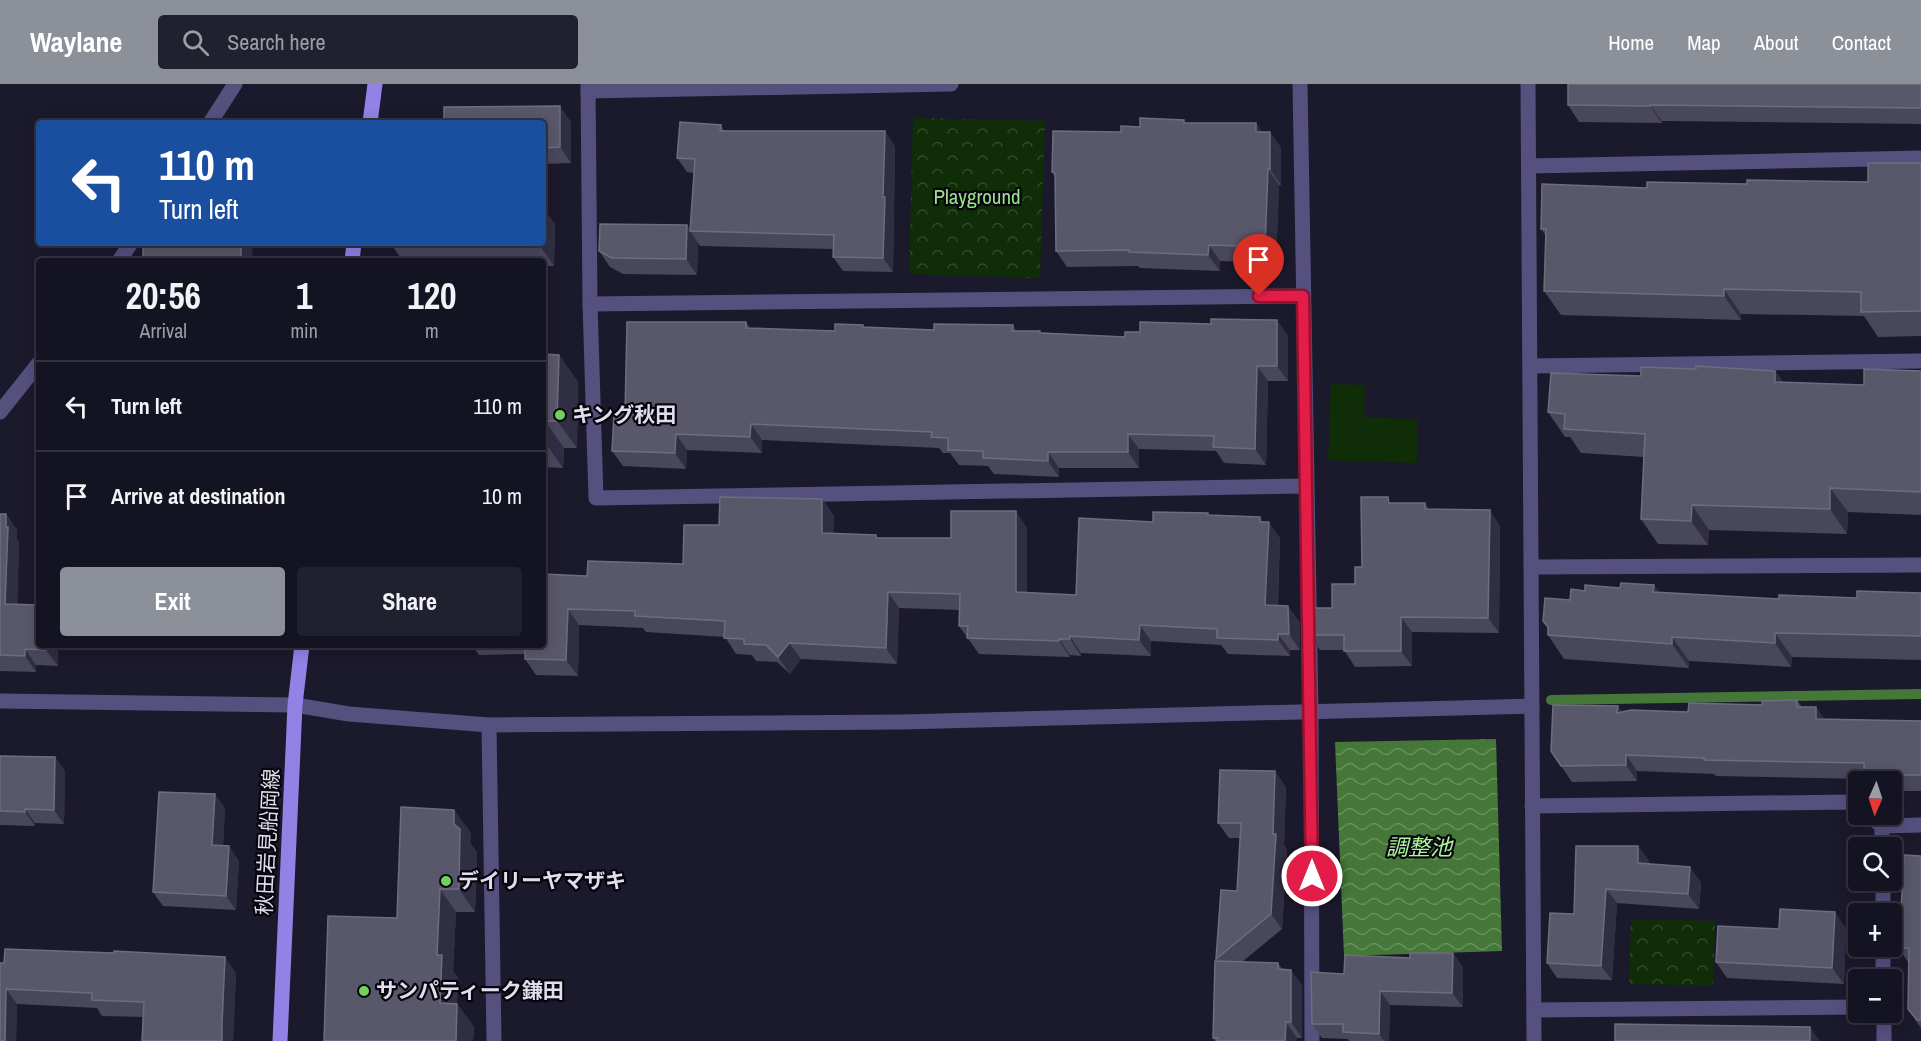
<!DOCTYPE html>
<html lang="en">
<head>
<meta charset="utf-8">
<style>
  body { margin:0; font-family:"Archivo Narrow","Noto Sans JP",sans-serif; background:#21202e; color:#f1f3f6; height:100vh; display:flex; flex-direction:column; font-size:22px; white-space:nowrap }
  * { box-sizing:border-box; margin:0 }
  p { font-size:20px; color:#9d9ea5 }
  .icon { flex:none; width:33px; height:33px; fill:none; stroke:currentColor; stroke-width:2; stroke-linecap:round; stroke-linejoin:round }
  .map { position:relative; flex:1; overflow:hidden }
  .side { position:absolute; left:36px; top:174px; width:510px; height:390px; display:flex; flex-direction:column; background:#141321; border-radius:6px; box-shadow:0 3px 15px #0003,0 0 0 2px #33323f }
  .side>* { flex:none }
  .banner { position:absolute; left:36px; top:36px; width:510px; height:126px; border-radius:6px; box-shadow:0 3px 15px #0003,0 0 0 2px #33323f; background:#1a4fa0; color:#fff; overflow:hidden }
  .needle { width:39px; rotate:183deg }
  .controls { position:absolute; left:1848px; top:687px; display:grid; gap:12px }
  .controls a { display:grid; place-items:center; width:54px; height:54px; border-radius:6px; background:#141321; box-shadow:0 3px 15px #0003,0 0 0 2px #33323f; font-size:30px }
  .pin { position:absolute; display:grid; place-items:center; width:51px; height:51px; color:#fff; margin:-62px -26px; border-radius:50% 50% 50% 0; rotate:-45deg; box-shadow:0 0 6px #0007 }
  .pin .icon { rotate:45deg }
  .me { position:absolute; width:66px; margin:-33px; rotate:0deg; stroke-linejoin:round; filter:drop-shadow(0 0 4px #0008) }
  .turn { display:flex; align-items:center; gap:21px; height:126px; padding:0 24px; font-size:27px }
  .turn .icon { width:78px; height:78px; stroke-width:2.5 }
  .turn b { display:block; font-size:42px; line-height:51px }
  .eta { display:flex; justify-content:space-evenly; align-items:center; height:102px; text-align:center }
  .eta b { font-size:36px; font-weight:700; line-height:42px }
  .action { display:flex; gap:12px; margin-top:auto; padding:12px 24px }
  .action a { flex:1; height:69px; border-radius:6px; background:#8c9099; color:#fff; font-size:24px; font-weight:700; line-height:69px; text-align:center }
  .action a+a { background:#21202e; color:#f1f3f6 }
  ul { padding:0; list-style:none }
  li { display:flex; align-items:center; gap:18px; height:90px; padding:0 24px; border-top:2px solid #33323f }
  li div { flex:1 }
  li b { display:block; font-size:22px }
  li em { font-style:normal }
  header { display:flex; align-items:center; gap:36px; box-sizing:border-box; height:84px; padding:0 30px; background:#8c9099; color:#fff }
  header strong { font-size:28px }
  nav { display:flex; gap:33px; margin-inline-start:auto; font-size:21px }
  .search { width:420px; height:54px; background:#21202e; display:flex; align-items:center; gap:15px; box-sizing:border-box; padding:0 21px; border-radius:6px; color:#9d9ea5; font-size:22px }
  .map>svg:first-child { display:block }
  .green { fill:#0f2d06 }
  .park { fill:url(#park-crowns) }
  .water { fill:url(#water-waves) }
  .lines { fill:none; stroke-linecap:round; stroke-linejoin:round }
  .stream { stroke:#457738; stroke-width:10 }
  .street { stroke:#56507f; stroke-width:15 }
  .primary { stroke:#9282e5; stroke-width:15 }
  .wall { fill:#49475c }
  .shaded-wall { fill:#302e42 }
  .building { fill:#59586b; stroke:#6e6d80; stroke-width:1.5 }
  .route-casing { stroke:#92132f; stroke-width:15 }
  .route { stroke:#e11d48; stroke-width:10 }
  .poi-dot { fill:#74d25c; stroke:#06050d; stroke-width:2 }
  .labels { text-anchor:middle; stroke-width:4.5; stroke-linejoin:round; paint-order:stroke }
  .park-label { font-size:21px; fill:#9ae289; stroke:#06050d }
  .poi-label { font-size:21px; font-weight:bold; fill:#dfdeec; stroke:#06050d; text-anchor:start }
  .street-label { font-size:21px; fill:#dfdeec; stroke:#06050d }
  .water-label { font-size:22px; font-style:italic; fill:#adf69c; stroke:#06050d }
</style>
</head>
<body>
<header>
<strong>Waylane</strong>
<div class="search"><svg class="icon" aria-label="search" viewBox="0 0 24 24"><circle cx="10" cy="10" r="6"/><path d="M15 15l6 6"/></svg>Search here</div>
<nav><a>Home</a><a>Map</a><a>About</a><a>Contact</a></nav>
</header>
<div class="map">
<svg width="1921" height="957" viewBox="0 0 1921 957">
  <defs>
    <pattern id="park-crowns" width="20" height="18" patternUnits="userSpaceOnUse" patternTransform="scale(1.5)"><rect width="20" height="18" fill="#0f2d06"/><path d="M2 6a3 3 0 1 1 6 0M12 15a3 3 0 1 1 6 0" fill="none" stroke="#324b2a"/></pattern>
    <pattern id="water-waves" width="16" height="10" patternUnits="userSpaceOnUse" patternTransform="scale(1.5)"><rect width="16" height="10" fill="#457738"/><path d="M0 5q4-4 8 0t8 0" fill="none" stroke="#68905f"/></pattern>
  </defs>
  <rect width="100%" height="100%" fill="#1b192c"/>
  <path class="green" d="M1331 300 1365 301 1364 333 1418 335 1417 379 1328 376Z"/>
  <g class="park">
    <path d="M913 34 1045 37 1040 194 909 190Z"/>
    <path d="M1631 835 1715 837 1713 902 1629 900Z"/>
  </g>
  <path class="water" d="M1496 655 1502 867 1344 872 1335 658Z"/>
  <g class="lines">
    <path class="stream" d="M1551 616 1921 610"/>
    <g class="street">
      <path d="M588 0 590 220 596 414 1306 402"/>
      <path d="M1300 0 1311 628 1312 957"/>
      <path d="M1528 0 1534 957"/>
      <path d="M588 7 951 0"/>
      <path d="M210 39 235 0"/>
      <path d="M1529 82 1921 74"/>
      <path d="M119 177 131 159"/>
      <path d="M590 220 1303 212"/>
      <path d="M1530 282 1921 277"/>
      <path d="M0 328 39 279"/>
      <path d="M1531 483 1921 481"/>
      <path d="M0 617 295 621 349 630 489 641 902 638 1532 622"/>
      <path d="M489 641 494 957"/>
      <path d="M1532 722 1849 718 1858 725"/>
      <path d="M1866 730 1882 742"/>
      <path d="M1882 764V742L1921 741"/>
      <path d="M1883 796V830"/>
      <path d="M1883 862V896"/>
      <path d="M1534 926 1858 923"/>
      <path d="M1884 928V957"/>
    </g>
    <g class="primary">
      <path d="M370 39 375 0"/>
      <path d="M352 177 354 159"/>
      <path d="M280 957 295 621 302 561"/>
    </g>
  </g>
  <g class="wall">
    <path d="M1921 0V40L1662 37V39L1579 38 1568 21Z"/>
    <path d="M571 38V79L543 80V39Z"/>
    <path d="M1186 39H1256L1262 48H1270L1281 64V101H1279L1276 179 1220 177V187L1140 184 1138 182 1067 183 1056 167 1055 93 1052 88 1121 48 1140 43Z"/>
    <path d="M721 41 724 47 895 62 893 188 843 187 833 173V165L700 162 698 159 697 191 623 190 610 183 599 167 687 141 690 145 694 89 687 88 677 74Z"/>
    <path d="M1921 79V252L1878 253 1864 232 1741 230V236L1561 231 1544 207 1546 152 1541 145 1647 104 1747 100 1868 98Z"/>
    <path d="M555 140 554 182H543V177H403L390 159H543Z"/>
    <path d="M746 238 750 244 835 247 865 243 934 246 1013 241 1016 247 1125 253 1288 251V297H1268L1266 381 1224 379 1216 367 1139 365V384H1059V393L994 390 988 382 959 381 950 369H943L939 364 762 356V369L687 366 686 385 623 382 612 367 625 330Z"/>
    <path d="M543 270 559 271 578 298 577 364H564L563 384 543 383Z"/>
    <path d="M1775 287 1783 298 1864 301 1921 287V431L1848 428 1847 450 1709 446 1708 461 1658 460 1641 435 1644 373 1581 369 1570 353H1565L1548 328 1641 292Z"/>
    <path d="M822 415 834 432 833 450 877 454H951L1027 444V509L1076 511 1153 438 1210 431 1263 438 1280 454 1278 522 1300 538V566H1290V572L1228 570 1221 561 1151 557V572L1081 569V572L1070 571V573L979 570 959 542 960 526 899 524 897 580 801 575 790 590 777 578 756 577 752 571 736 570 725 553 646 548 643 544 579 541 578 592 536 591 525 575V570L479 571 472 561H543L587 492 683 480 719 441Z"/>
    <path d="M1393 419H1425L1429 426 1500 442 1499 549 1412 548V582L1355 583 1344 566H1320L1309 551 1355 500 1362 483Z"/>
    <path d="M0 430H6L17 446V456L19 459 17 520 58 561V582L36 581V588L0 587Z"/>
    <path d="M1654 501 1659 508 1779 515 1857 514 1921 509V576L1792 573 1791 583 1689 577V584L1564 575 1548 551V544L1543 537 1570 516 1585 507Z"/>
    <path d="M1797 616 1802 623H1816L1824 635 1921 637V707H1892V698H1868L1866 695 1716 692 1714 690 1637 687V697L1572 698 1561 682 1618 622 1622 628H1688Z"/>
    <path d="M0 672 55 673 65 687 64 740 35 739V742L0 741Z"/>
    <path d="M1286 703 1284 761 1287 766 1282 845 1242 878 1278 879 1282 885 1302 901V954H1297V957H1215L1213 954 1217 877 1216 875 1237 807 1240 754H1229L1218 739Z"/>
    <path d="M401 723 454 726 471 749 470 759 477 768 475 828H456L453 887 458 894 457 920 474 943 473 957H324L328 832 397 834Z"/>
    <path d="M225 724 223 762 239 777 236 826 163 822 153 808Z"/>
    <path d="M1638 762 1649 777V780L1701 798 1699 825 1617 819 1612 896 1557 894 1547 879 1574 830Z"/>
    <path d="M1921 772V944L1908 925V878L1899 864Z"/>
    <path d="M1846 844 1844 900 1727 894 1716 878 1779 845Z"/>
    <path d="M1453 869 1463 884V923L1390 921 1389 957H1349L1348 955 1322 954 1312 940 1344 890 1410 874Z"/>
    <path d="M0 879 236 889 233 957H142L143 933 102 932 97 924 17 920 16 957Z"/>
  </g>
  <g class="shaded-wall">
    <path d="M1650 21 1662 37V39L1650 22Z"/>
    <path d="M560 22 571 38V79L560 63Z"/>
    <path d="M1256 39 1267 55 1256 48Z"/>
    <path d="M885 47 895 62 893 188 883 174V113Z"/>
    <path d="M1270 48 1281 64V101L1270 85Z"/>
    <path d="M1268 85 1279 101 1276 179 1265 163Z"/>
    <path d="M543 123 555 140 554 182 538 159H543Z"/>
    <path d="M687 141 691 147H690L698 159 697 191 686 175Z"/>
    <path d="M241 159H253L252 177 241 174Z"/>
    <path d="M1209 161 1220 177V187L1208 171Z"/>
    <path d="M1724 205 1741 230V236L1724 212Z"/>
    <path d="M1277 236 1288 251V297L1277 282Z"/>
    <path d="M559 271 578 298 577 364 557 337Z"/>
    <path d="M1257 282 1268 297 1266 381 1255 365Z"/>
    <path d="M1775 287 1793 312 1775 298Z"/>
    <path d="M545 337 564 364 563 384 544 357Z"/>
    <path d="M751 340 762 356V369L750 353Z"/>
    <path d="M676 350 687 366 686 385 675 369Z"/>
    <path d="M1128 350 1139 365V384L1128 368Z"/>
    <path d="M1048 368 1059 384V393L1048 377Z"/>
    <path d="M1830 404 1848 428 1847 450 1830 425Z"/>
    <path d="M822 415 834 432 833 466 822 449Z"/>
    <path d="M1692 421 1709 446 1708 461 1691 437Z"/>
    <path d="M1490 426 1500 442 1499 549 1488 534Z"/>
    <path d="M1016 427 1027 444V525L1016 508Z"/>
    <path d="M6 430 17 446V456L19 459 17 536 5 520Z"/>
    <path d="M1260 433 1269 445V438L1280 454 1277 538 1265 521Z"/>
    <path d="M1654 501 1671 525 1653 508Z"/>
    <path d="M888 508 899 524 897 580 886 564Z"/>
    <path d="M1288 522 1300 538V566L1289 550Z"/>
    <path d="M568 525 579 541 578 592 566 576Z"/>
    <path d="M1401 533 1412 548V582L1401 567Z"/>
    <path d="M1140 541 1151 557V572L1139 556Z"/>
    <path d="M1775 549 1792 573 1791 583 1775 559Z"/>
    <path d="M1278 550 1290 566V572L1278 556Z"/>
    <path d="M1070 552 1081 569V572L1070 555Z"/>
    <path d="M1672 553 1689 577V584L1672 560Z"/>
    <path d="M1059 555 1070 571V573L1059 557Z"/>
    <path d="M789 559 801 575 790 590 778 573Z"/>
    <path d="M47 561H58V582L46 566Z"/>
    <path d="M25 565 36 581V588L25 572Z"/>
    <path d="M1618 622 1629 638 1617 629Z"/>
    <path d="M1816 623 1827 639 1816 635Z"/>
    <path d="M1626 671 1637 687V697L1626 681Z"/>
    <path d="M55 673 65 687 64 740 54 726Z"/>
    <path d="M1275 687 1286 703 1284 761 1287 766 1282 845 1271 830Z"/>
    <path d="M215 710 225 724 222 776 212 761Z"/>
    <path d="M25 725 35 739V742L25 728Z"/>
    <path d="M454 726 471 749 470 759 477 768 475 828 459 805 454 740Z"/>
    <path d="M229 762 239 777 236 826 226 812Z"/>
    <path d="M1638 762 1649 777V794L1638 779Z"/>
    <path d="M1690 783 1701 798 1699 825 1688 810Z"/>
    <path d="M440 805 456 828 453 887 458 894 456 942 440 919 437 871Z"/>
    <path d="M1606 805 1617 819 1612 896 1601 882Z"/>
    <path d="M1835 828 1846 844 1844 900 1832 884Z"/>
    <path d="M1453 869 1463 884V923L1452 909Z"/>
    <path d="M225 873 236 889 233 957H222V940Z"/>
    <path d="M1291 886 1302 901V954L1291 938Z"/>
    <path d="M6 905 17 920 16 957H5Z"/>
    <path d="M1380 907 1390 921 1389 957H1384L1379 950Z"/>
    <path d="M457 920 474 943 473 957H456Z"/>
    <path d="M1286 938 1297 954V957H1285Z"/>
    <path d="M1810 943 1820 957H1810Z"/>
  </g>
  <g class="building">
    <path d="M1568 0H1921V24L1650 21V22L1568 21Z"/>
    <path d="M560 22V63L543 64V39H444V23Z"/>
    <path d="M1140 34 1184 36V39H1256V48H1270V85H1268L1265 163 1209 161 1208 171 1129 168V166L1056 167 1055 89 1052 88 1053 47 1121 48V42L1140 43Z"/>
    <path d="M680 38 721 41 720 47H885L883 113H885L883 174 833 173 834 151 690 147 695 75 677 74Z"/>
    <path d="M1868 79H1921V227L1861 228V208L1724 205V212L1544 207 1546 145H1541L1542 100 1647 104V98L1747 100V96L1868 98Z"/>
    <path d="M600 140 687 141 686 175 612 174 599 167Z"/>
    <path d="M143 159H241V174L290 177H143Z"/>
    <path d="M1211 235 1277 236V282H1257L1255 365 1213 363 1214 352 1128 350V368H1048V377L983 374V367L948 366V354L931 353 932 348 751 340 750 353 676 350 675 369 612 367 614 330H625L627 238H746V244L835 247V240L863 241V243L934 246V240L1013 241 1012 247H1040V249L1125 253V248H1140V238L1211 240Z"/>
    <path d="M543 270 559 271 557 337H545L544 357H543Z"/>
    <path d="M1696 282 1775 287V298L1864 301V285L1921 287V408L1830 404V425L1692 421 1691 437 1641 435 1645 350 1564 345 1565 330 1548 328 1551 289 1641 292V283L1696 285Z"/>
    <path d="M720 413 822 415V449L876 451V454H951V427H1016V508L1076 511 1079 434 1153 438V428L1208 429V431L1260 433V438H1269L1265 521 1288 522 1289 550H1278V556L1217 554V545L1140 541 1139 556 1070 552V555H1059V557L967 554 968 542H959L960 510 888 508 886 564 789 559 778 573 766 561 744 560V555L724 554 725 537 635 532V527L568 525 566 576 525 575V561H543V490L587 492 588 477 683 480 684 441H719Z"/>
    <path d="M1361 413H1388L1389 419H1425V425L1490 426 1488 534 1401 533V567H1344V551H1309L1308 524H1332V500H1355V483H1362Z"/>
    <path d="M0 430H6V443H8L5 520 39 521V561H47L46 566 25 565V572L0 571Z"/>
    <path d="M1621 499 1654 501 1653 508 1779 515V511L1857 514V507L1921 509V552L1775 549V559L1672 553V560L1548 551V543L1543 537 1545 514 1570 516 1571 505 1585 507V501L1620 504Z"/>
    <path d="M1797 616V623H1816V635L1921 637V691H1864V679L1704 676V674L1626 671V681L1561 682 1551 667 1553 621 1618 622 1617 629 1631 626 1688 628 1689 619 1762 621V617Z"/>
    <path d="M0 672 55 673 54 726 25 725V728L0 727Z"/>
    <path d="M1220 686 1275 687 1273 750H1276L1271 830 1216 875 1221 806 1237 807 1241 739H1218Z"/>
    <path d="M159 708 215 710 212 761 229 762 226 812 153 808Z"/>
    <path d="M401 723 454 726V740L460 745 459 805H440L437 871H442L440 919 457 920 456 957H324L328 832 397 834Z"/>
    <path d="M1576 762H1638V779L1690 783 1688 810 1606 805 1601 882 1547 879 1550 829 1574 830Z"/>
    <path d="M1904 771 1921 772V936H1917L1908 925 1909 864H1899Z"/>
    <path d="M1780 825 1835 828 1832 884 1716 878 1718 842 1779 845Z"/>
    <path d="M5 865 114 869V867L225 873 222 940V957H142L144 918 92 916V909L6 905 5 957H0V879H4Z"/>
    <path d="M1410 869H1453L1452 909 1380 907 1379 950 1343 948V940H1312L1311 888 1344 890 1345 871 1410 874Z"/>
    <path d="M1215 877 1278 879V885L1291 886V938H1286L1285 957H1217L1218 954H1213Z"/>
    <path d="M1615 940 1810 943V957H1615Z"/>
  </g>
  <g class="lines">
    <g class="route-casing">
      <path id="route" d="M1259 212H1303L1312 792"/>
    </g>
    <use href="#route" class="route"/>
  </g>
  <g class="poi-dot">
    <circle cx="560" cy="331" r="6"/>
    <circle cx="446" cy="797" r="6"/>
    <circle cx="364" cy="907" r="6"/>
  </g>
  <g class="labels">
    <g class="park-label">
      <text x="977" y="120">Playground</text>
    </g>
    <g class="poi-label">
      <text x="572" y="338">キング秋田</text>
      <text x="458" y="804">デイリーヤマザキ</text>
      <text x="376" y="914">サンパティーク鎌田</text>
    </g>
    <g class="street-label">
      <text transform="translate(268 758) rotate(-87)" y="7">秋田岩見船岡線</text>
    </g>
    <g class="water-label">
      <text x="1419" y="771">調整池</text>
    </g>
  </g>
</svg>
<div class="controls">
<a><svg class="needle" viewBox="-14 -14 28 28"><path d="M0-13l5 13h-10z" fill="#e53935"/><path d="M0 13l5-13h-10z" fill="#9d9ea5"/></svg></a>
<a><svg class="icon" aria-label="search" viewBox="0 0 24 24"><circle cx="10" cy="10" r="6"/><path d="M15 15l6 6"/></svg></a>
<a>+</a>
<a>−</a>
</div>
<div class="pin" style="left:1259px;top:212px;background:#d93025"><svg class="icon" aria-label="arrive" viewBox="0 0 24 24"><path d="M6 21V4h12l-3 4 3 4H6"/></svg></div>
<svg class="me" style="left:1312px;top:792px" viewBox="-20 -20 40 40"><circle r="17" fill="#e11d48" stroke="#fff" stroke-width="3"/><path d="M0-11L8 9 0 5-8 9z" fill="#fff"/></svg>
<div class="banner">
<div class="turn"><svg class="icon" aria-label="left" viewBox="0 0 24 24"><path d="M17 20v-9H6M10 6l-5 5 5 5"/></svg><div><b>110 m</b>Turn left</div></div>
</div>
<section class="side">
<div class="eta">
<div><b>20:56</b><p>Arrival</p></div>
<div><b>1</b><p>min</p></div>
<div><b>120</b><p>m</p></div>
</div>
<ul>
<li><svg class="icon" aria-label="left" viewBox="0 0 24 24"><path d="M17 20v-9H6M10 6l-5 5 5 5"/></svg><div><b>Turn left</b></div><em>110 m</em></li>
<li><svg class="icon" aria-label="arrive" viewBox="0 0 24 24"><path d="M6 21V4h12l-3 4 3 4H6"/></svg><div><b>Arrive at destination</b></div><em>10 m</em></li>
</ul>
<div class="action"><a>Exit</a><a>Share</a></div>
</section>
</div>
</body>
</html>
